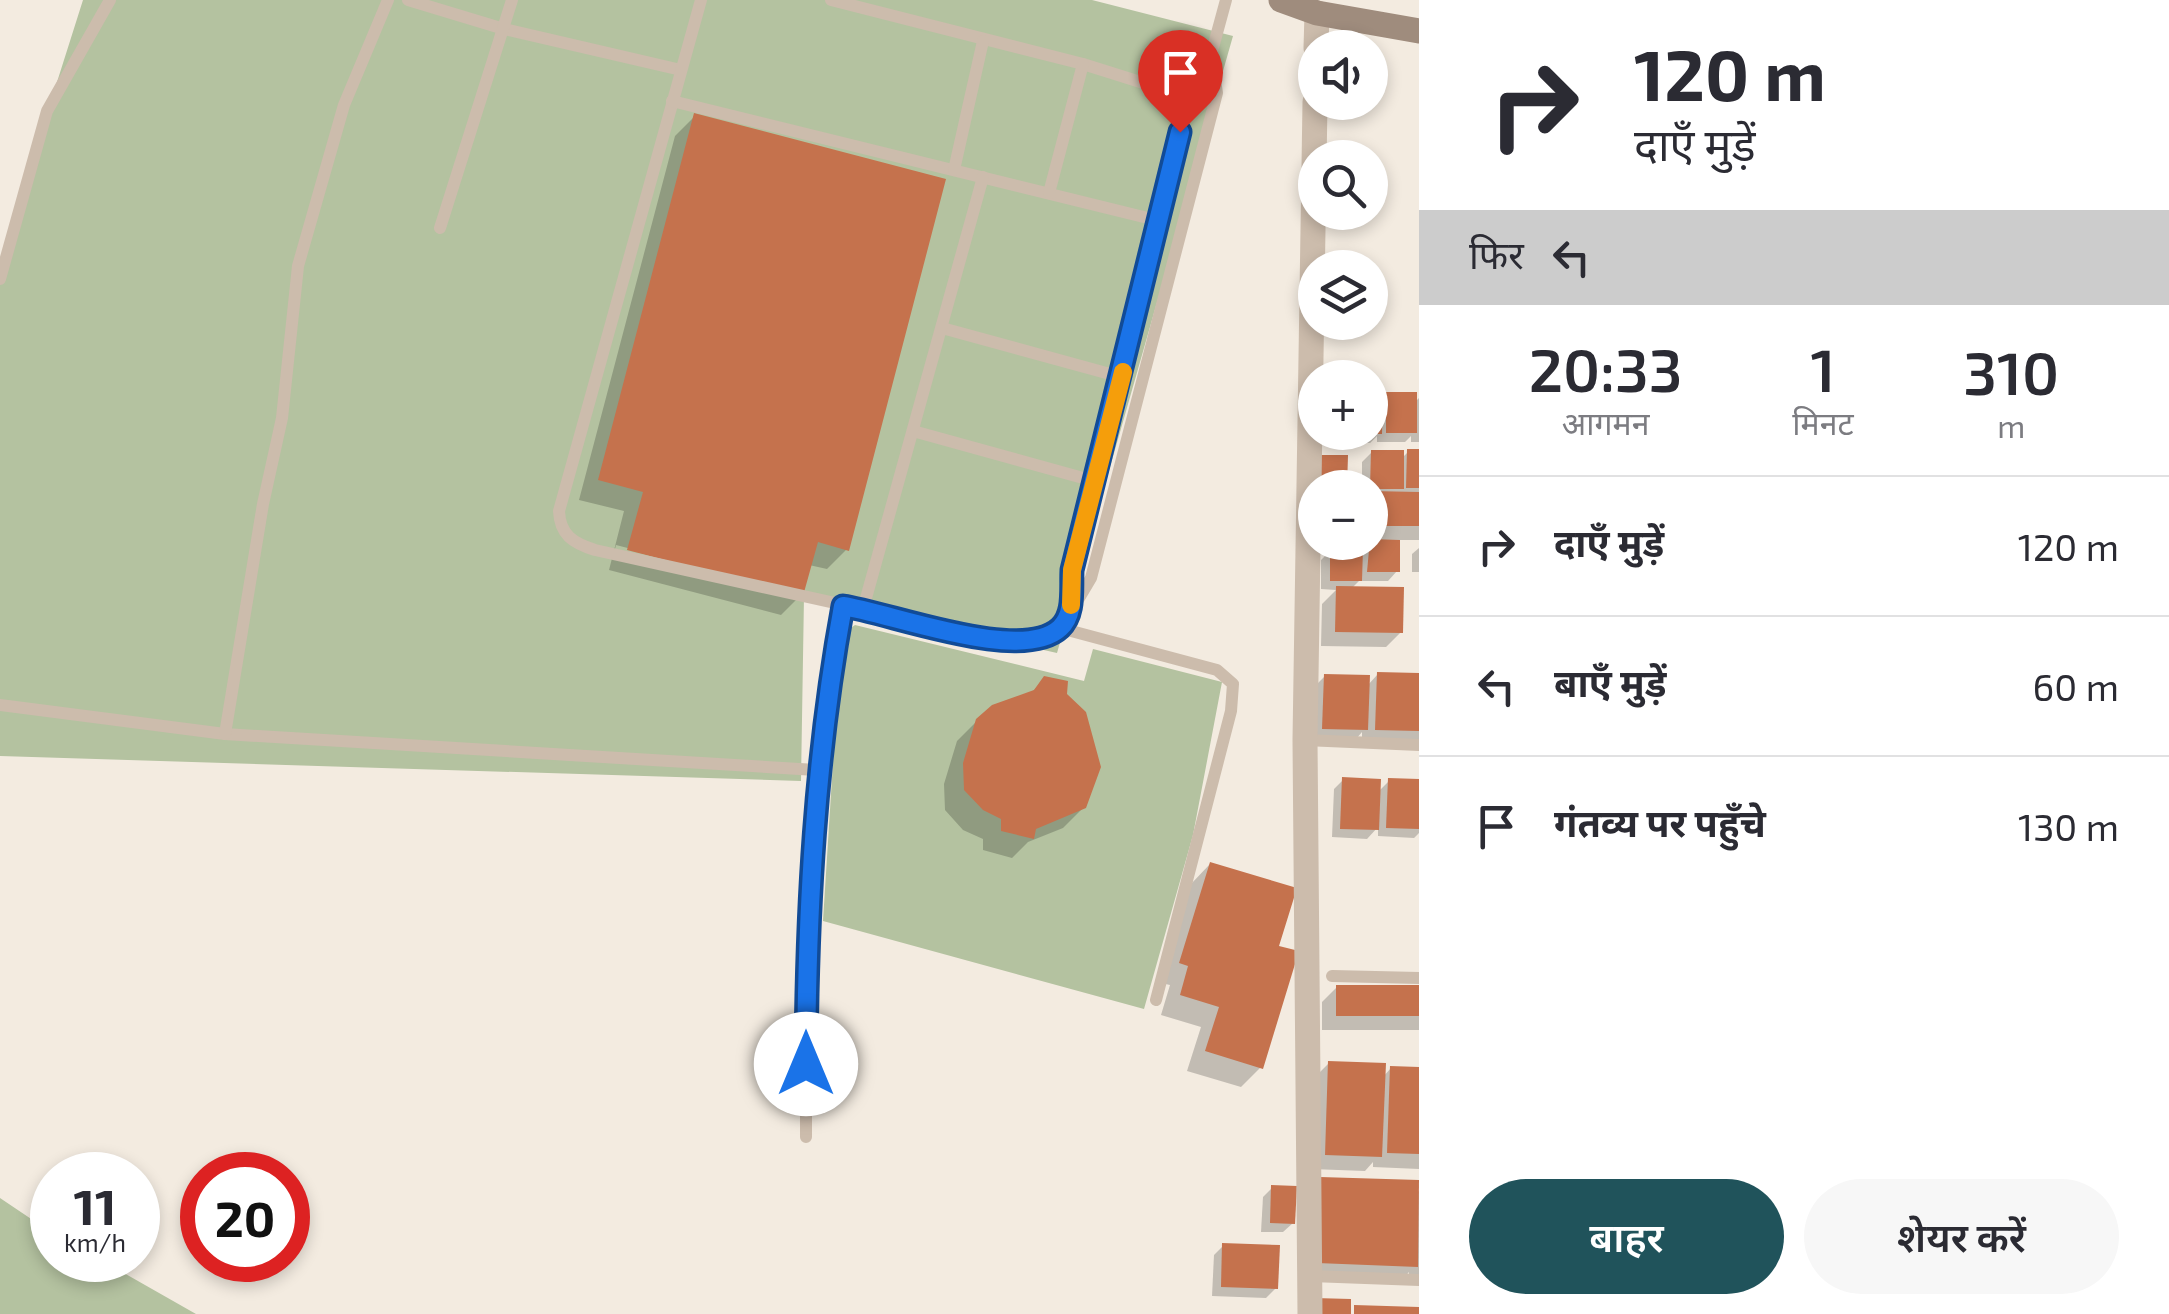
<!DOCTYPE html>
<html lang="hi">
<head>
<meta charset="utf-8">
<style>
  body { margin:0; font-family:"Exo 2","Noto Sans Devanagari",sans-serif; background:#f7f7f7; color:#2b2b33; height:100vh; display:flex; flex-direction:column; font-size:38px; white-space:nowrap }
  * { box-sizing:border-box; margin:0 }
  p { font-size:32px; color:#7c7c81 }
  .icon { flex:none; width:55px; height:55px; fill:none; stroke:currentColor; stroke-width:2; stroke-linecap:round; stroke-linejoin:round }
  .map { position:relative; flex:1; overflow:hidden }
  .drawer { display:flex; flex-direction:column; background:#fff; width:750px }
  .drawer>* { flex:none }
  .top-card { background:#fff; color:#2b2b33; overflow:hidden }
  .tools { position:absolute; left:1298px; top:30px; display:grid; gap:20px }
  .tools a { display:grid; place-items:center; width:90px; height:90px; border-radius:50%; background:#fff; box-shadow:0 5px 15px #0003; font-size:50px }
  .speed { position:absolute; left:30px; top:1152px; display:flex; gap:20px; font-size:50px; font-weight:700; text-align:center }
  .speed>* { display:grid; place-content:center; width:130px; height:130px; border-radius:50%; background:#fff; box-shadow:0 5px 15px #0003; line-height:1 }
  .speed small { font-size:25px; font-weight:400 }
  .speed .limit { border:15px solid #d22; background:#fff; color:#111 }
  .pin { position:absolute; display:grid; place-items:center; width:85px; height:85px; color:#fff; margin:-102px -42px; border-radius:50% 50% 50% 0; rotate:-45deg; box-shadow:0 0 10px #0007 }
  .pin .icon { rotate:45deg }
  .me { position:absolute; width:110px; margin:-55px; rotate:0deg; stroke-linejoin:round; filter:drop-shadow(0 0 8px #0008) }
  .turn { display:flex; align-items:center; gap:35px; height:210px; padding:0 50px; font-size:45px }
  .turn .icon { width:130px; height:130px; stroke-width:2.5 }
  .turn b { display:block; font-size:70px; line-height:85px }
  .then { display:flex; align-items:center; height:95px; padding:0 50px; background:#0003; gap:20px; font-size:38px }
  .eta { display:flex; justify-content:space-evenly; align-items:center; height:170px; text-align:center }
  .eta b { font-size:60px; font-weight:600; line-height:70px }
  .action { display:flex; gap:20px; margin-top:auto; padding:20px 50px }
  .action a { flex:1; height:115px; border-radius:60px; background:#20535b; color:#fff; font-size:40px; font-weight:600; line-height:115px; text-align:center }
  .action a+a { background:#f7f7f7; color:#2b2b33 }
  ul { padding:0; list-style:none }
  li { display:flex; align-items:center; gap:30px; height:140px; padding:0 50px; border-top:2px solid #e1e1e2 }
  li div { flex:1 }
  li b { display:block; font-size:38px }
  li em { font-style:normal }
  main { display:flex; flex:1; min-height:0 }
  .map>svg:first-child { display:block }
  .green { fill:#b4c2a0 }
  .shadow { fill:#0003; fill-rule:evenodd }
  .building { fill:#c5724d }
  .lines { fill:none; stroke-linecap:round; stroke-linejoin:round }
  .service { stroke:#ccbcac; stroke-width:12 }
  .minor { stroke:#ccbcac; stroke-width:25 }
  .secondary { stroke:#9f8c7d; stroke-width:25 }
  .route-casing { stroke:#114b97; stroke-width:25 }
  .route { stroke:#1a73e8; stroke-width:18 }
  .slow { stroke:#f59e0b; stroke-width:18 }
</style>
</head>
<body>
<main>
<div class="map">
<svg width="1419" height="1314" viewBox="0 0 1419 1314">
  <rect width="100%" height="100%" fill="#f3ebe0"/>
  <g class="green">
    <path d="M83 0H1092L1233 36 1057 653 804 596 801 781 0 756V262Z"/>
    <path d="M855 625 1084 681 1093 649 1222 682 1193 835 1144 1009 823 921 841 635Z"/>
    <path d="M0 1198 52 1233V1260H101L196 1314H0Z"/>
  </g>
  <g class="shadow">
    <path d="M695 116 847 549 827 569 809 565 801 595 781 615 609 570 624 511 579 500 675 136ZM616 545 791 590 615 549Z"/>
    <path d="M1370 393 1380 401 1387 394 1415 402 1419 398V442H1411V436L1405 442H1377V436L1370 443 1321 442V432H1370Z"/>
    <path d="M1372 452 1402 458 1408 452H1419V540H1398L1397 571 1388 581H1359L1351 589 1401 632 1386 647 1321 646 1322 604 1336 590 1321 589V560L1331 550H1360L1370 542V488H1362V462Z"/>
    <path d="M1419 548V572H1412V554Z"/>
    <path d="M1378 674 1419 676V746L1362 744V732L1356 739 1313 737 1315 686 1325 676 1367 686Z"/>
    <path d="M1045 679 1084 807 1063 828 1028 842 1012 858 983 850V839L963 830 945 810 944 784 957 741 978 720 1030 694Z"/>
    <path d="M1343 780 1378 792 1389 781 1419 782V833L1414 838 1378 836V827L1367 839 1332 837 1334 789Z"/>
    <path d="M1210 864 1276 947 1261 1067 1241 1087 1187 1071 1201 1027 1161 1015 1170 985 1161 983 1191 884Z"/>
    <path d="M1337 987H1419V1030H1322V1002Z"/>
    <path d="M1329 1063 1383 1077 1391 1068 1419 1069V1169L1373 1167V1162L1365 1171 1311 1169 1314 1078Z"/>
    <path d="M1272 1188 1293 1223 1283 1232H1261L1263 1197Z"/>
    <path d="M1419 1191V1278H1409V1272L1401 1281 1303 1277Z"/>
    <path d="M1223 1246 1276 1288 1266 1298 1212 1296 1214 1255Z"/>
  </g>
  <g class="building">
    <path d="M694 113 946 179 849 551 818 542 803 596 627 550 643 492 598 480Z"/>
    <path d="M1370 390 1383 391 1382 434H1370Z"/>
    <rect x="1386" y="392" width="31" height="41"/>
    <path d="M1407 449H1419V488H1406Z"/>
    <path d="M1371 450H1404V489H1370Z"/>
    <path d="M1314 455H1348L1347 488H1314Z"/>
    <path d="M1370 491 1419 492V526H1370Z"/>
    <path d="M1370 539 1400 540V572H1367Z"/>
    <path d="M1330 548H1363L1362 581H1330Z"/>
    <path d="M1336 586 1404 587 1403 633 1335 632Z"/>
    <path d="M1377 672 1419 673V731L1375 730Z"/>
    <path d="M1324 674 1370 675 1368 730 1322 729Z"/>
    <path d="M1044 676 1068 681 1067 694 1086 712 1101 767 1086 808 1036 829 1034 839 1001 831V819L983 810 964 790 963 763 976 719 992 705 1034 690Z"/>
    <path d="M1342 777 1381 779 1379 830 1340 829Z"/>
    <path d="M1388 778 1419 779V829L1386 828Z"/>
    <path d="M1210 862 1297 888 1279 946 1299 951 1263 1069 1205 1051 1219 1007 1180 995 1188 966 1179 963Z"/>
    <rect x="1336" y="985" width="83" height="31"/>
    <path d="M1328 1061 1386 1063 1382 1157 1325 1155Z"/>
    <path d="M1390 1066 1419 1067V1154L1387 1153Z"/>
    <path d="M1320 1177 1419 1180 1418 1267 1317 1263Z"/>
    <path d="M1271 1185 1297 1186 1295 1224 1270 1223Z"/>
    <path d="M1222 1243 1280 1245 1278 1289 1221 1287Z"/>
    <path d="M1314 1298 1351 1299V1314H1314Z"/>
    <path d="M1354 1305 1419 1307V1314H1354Z"/>
  </g>
  <g class="lines">
    <g class="service">
      <path d="M408 0 504 29 681 70"/>
      <path d="M701 0 559 511C560 535 573 543 595 550L998 639C1057 644 1063 625 1091 578L1217 93 1211 55"/>
      <path d="M831 0 1083 64 1188 97"/>
      <path d="M672 101 1160 221"/>
      <path d="M954 170 983 41"/>
      <path d="M1049 193 1083 64"/>
      <path d="M440 228 512 0"/>
      <path d="M0 279 47 111 110 0"/>
      <path d="M942 328 1121 377"/>
      <path d="M913 431 1094 481"/>
      <path d="M863 609 983 177"/>
      <path d="M1071 610 1072 570 1190 87 1211 55 1226 0"/>
      <path d="M1060 628 1217 670 1233 684 1231 711 1156 1000"/>
      <path d="M0 705 225 734 816 770"/>
      <path d="M225 734 263 504 282 418 298 266 344 105 388 0"/>
      <path d="M1305 740 1419 745"/>
      <path d="M1332 976 1419 978"/>
      <path d="M806 1137V953L816 770 843 607"/>
      <path d="M1311 1276 1419 1280"/>
    </g>
    <g class="minor">
      <path d="M1316 48 1317 13"/>
      <path d="M1310 1314 1305 740 1315 102"/>
    </g>
    <path class="secondary" d="M1281 0 1317 13 1419 31"/>
  </g>
  <g class="lines">
    <g class="route-casing">
      <path id="route" d="M806 1064C807 909 815 758 843 606 891 613 1021 664 1060 628 1075 614 1071 590 1072 570L1180 132"/>
    </g>
    <use href="#route" class="route"/>
    <path class="slow" d="M1071 605 1072 570 1123 372"/>
  </g>
</svg>
<div class="tools">
<a><svg class="icon" aria-label="sound" viewBox="0 0 24 24"><path d="M4 9h4l5-4v14l-5-4H4zM17 9q2 3 0 6"/></svg></a>
<a><svg class="icon" aria-label="search" viewBox="0 0 24 24"><circle cx="10" cy="10" r="6"/><path d="M15 15l6 6"/></svg></a>
<a><svg class="icon" aria-label="layers" viewBox="0 0 24 24"><path d="M12 4l9 5-9 5-9-5zM3 14l9 5 9-5"/></svg></a>
<a>+</a>
<a>−</a>
</div>
<div class="speed"><div>11<small>km/h</small></div><div class="limit">20</div></div>
<div class="pin" style="left:1180px;top:132px;background:#d93025"><svg class="icon" aria-label="arrive" viewBox="0 0 24 24"><path d="M6 21V4h12l-3 4 3 4H6"/></svg></div>
<svg class="me" style="left:806px;top:1064px" viewBox="-20 -20 40 40"><circle r="19" fill="#fff"/><path d="M0-13L10 11 0 6-10 11z" fill="#1a73e8"/></svg>
</div>
<section class="drawer">
<div class="top-card">
<div class="turn"><svg class="icon" aria-label="right" viewBox="0 0 24 24"><path d="M7 20v-9h11M14 6l5 5-5 5"/></svg><div><b>120 m</b>दाएँ मुड़ें</div></div>
<div class="then">फिर<svg class="icon" aria-label="left" viewBox="0 0 24 24"><path d="M17 20v-9H6M10 6l-5 5 5 5"/></svg></div>
</div>
<div class="eta">
<div><b>20:33</b><p>आगमन</p></div>
<div><b>1</b><p>मिनट</p></div>
<div><b>310</b><p>m</p></div>
</div>
<ul>
<li><svg class="icon" aria-label="right" viewBox="0 0 24 24"><path d="M7 20v-9h11M14 6l5 5-5 5"/></svg><div><b>दाएँ मुड़ें</b></div><em>120 m</em></li>
<li><svg class="icon" aria-label="left" viewBox="0 0 24 24"><path d="M17 20v-9H6M10 6l-5 5 5 5"/></svg><div><b>बाएँ मुड़ें</b></div><em>60 m</em></li>
<li><svg class="icon" aria-label="arrive" viewBox="0 0 24 24"><path d="M6 21V4h12l-3 4 3 4H6"/></svg><div><b>गंतव्य पर पहुँचे</b></div><em>130 m</em></li>
</ul>
<div class="action"><a>बाहर</a><a>शेयर करें</a></div>
</section>
</main>
</body>
</html>
